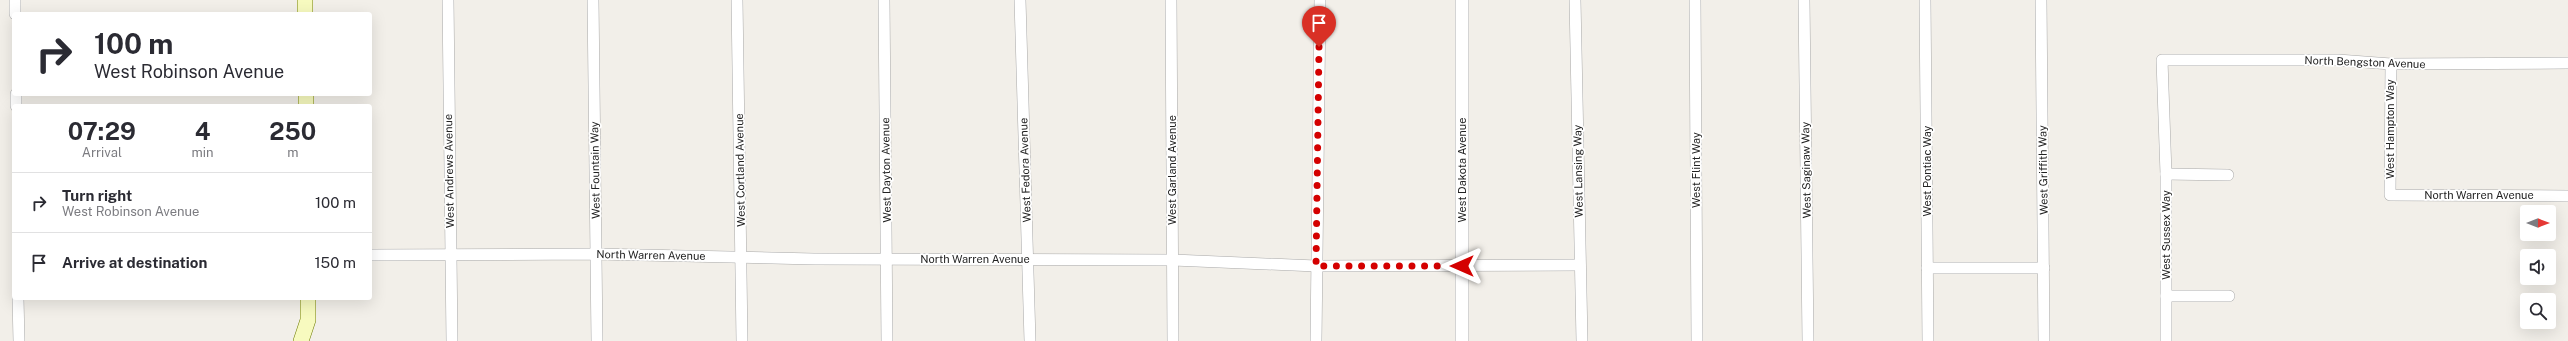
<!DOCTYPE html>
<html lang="en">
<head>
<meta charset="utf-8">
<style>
  body { margin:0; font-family:"Public Sans",sans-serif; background:#f2f2f3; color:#2b2b33; height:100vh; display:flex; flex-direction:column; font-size:15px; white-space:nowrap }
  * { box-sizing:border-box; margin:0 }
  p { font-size:13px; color:#7c7c81 }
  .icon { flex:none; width:22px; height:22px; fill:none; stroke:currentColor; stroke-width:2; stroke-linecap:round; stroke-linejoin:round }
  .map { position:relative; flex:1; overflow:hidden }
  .details { position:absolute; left:12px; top:104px; width:360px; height:196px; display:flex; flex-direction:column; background:#fff; border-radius:4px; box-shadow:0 4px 16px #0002 }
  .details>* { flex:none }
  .banner { position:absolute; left:12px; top:12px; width:360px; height:84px; border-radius:4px; box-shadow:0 4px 16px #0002; background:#fff; color:#2b2b33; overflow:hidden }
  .needle { width:26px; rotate:90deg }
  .tools { position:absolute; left:2520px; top:205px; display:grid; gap:8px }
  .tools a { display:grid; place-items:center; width:36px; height:36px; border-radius:4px; background:#fff; box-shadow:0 4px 16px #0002; font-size:20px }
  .pin { position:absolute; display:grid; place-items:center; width:34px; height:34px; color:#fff; margin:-41px -17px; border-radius:50% 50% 50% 0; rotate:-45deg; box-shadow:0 0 4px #0007 }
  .pin .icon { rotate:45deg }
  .me { position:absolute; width:44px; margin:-22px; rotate:270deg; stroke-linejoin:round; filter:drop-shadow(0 0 3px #0008) }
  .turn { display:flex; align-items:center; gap:14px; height:84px; padding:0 16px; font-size:18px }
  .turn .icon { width:52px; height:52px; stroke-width:2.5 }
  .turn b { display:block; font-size:28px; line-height:34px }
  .eta { display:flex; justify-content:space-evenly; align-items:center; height:68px; text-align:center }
  .eta b { font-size:24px; font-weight:700; line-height:28px }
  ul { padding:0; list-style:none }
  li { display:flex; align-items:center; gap:12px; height:60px; padding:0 16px; border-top:1px solid #e1e1e2 }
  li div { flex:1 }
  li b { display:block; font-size:15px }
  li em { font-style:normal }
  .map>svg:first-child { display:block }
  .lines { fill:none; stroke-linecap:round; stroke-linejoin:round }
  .minor-casing { stroke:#a9a9a9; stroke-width:12 }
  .tertiary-casing { stroke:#a9a9a9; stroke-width:14 }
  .secondary-casing { stroke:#707d05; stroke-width:16 }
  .minor { stroke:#fff; stroke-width:11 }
  .tertiary { stroke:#fff; stroke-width:13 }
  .secondary { stroke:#f7fabf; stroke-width:15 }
  .route { stroke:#d40000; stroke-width:7; stroke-dasharray:0 12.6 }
  .labels { text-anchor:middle; stroke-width:3.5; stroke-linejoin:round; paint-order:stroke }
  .street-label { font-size:11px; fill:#222; stroke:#fff }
</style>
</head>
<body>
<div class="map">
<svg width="2568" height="341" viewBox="0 0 2568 341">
  <rect width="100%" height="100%" fill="#f2efe9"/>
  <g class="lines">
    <g class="minor-casing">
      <g id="minor">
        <path d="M15 0V14"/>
        <path d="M448 0 452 341"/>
        <path d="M593 0 597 341"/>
        <path d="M737 0 742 341"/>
        <path d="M884 0 887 341"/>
        <path d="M1020 0 1030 341"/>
        <path d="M1171 0 1173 341"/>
        <path d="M1575 0 1582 341"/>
        <path d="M1695 0 1697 341"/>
        <path d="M1804 0 1808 341"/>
        <path d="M1925 0 1928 341"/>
        <path d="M2041 0 2044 341"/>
        <path d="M2391 64 2390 195 2568 196"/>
        <path d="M16 94V106"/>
        <path d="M2166 174 2228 175"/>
        <path d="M370 255 596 254 814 259 1173 260 1316 266 1580 265"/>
        <path d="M1927 268H2044"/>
        <path d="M2166 296H2229"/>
        <path d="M18 298 19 341"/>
        <path d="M1316 341 1320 0"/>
        <path d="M2166 341V174L2162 60H2338L2391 64 2568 63"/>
      </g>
    </g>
    <g class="tertiary-casing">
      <path id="tertiary" d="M1462 0V341"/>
    </g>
    <g class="secondary-casing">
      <g id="secondary">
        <path d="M305 0V14"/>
        <path d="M306 94V106"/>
        <path d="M301 341 308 320V298"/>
      </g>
    </g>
    <use href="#minor" class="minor"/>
    <use href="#tertiary" class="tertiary"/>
    <use href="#secondary" class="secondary"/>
  </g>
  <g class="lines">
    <path class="route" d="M1319 47 1316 266H1462"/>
  </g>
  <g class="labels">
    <g class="street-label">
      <text transform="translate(2365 62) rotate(2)" y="4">North Bengston Avenue</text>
      <text transform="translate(2390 129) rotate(-90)" y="4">West Hampton Way</text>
      <text transform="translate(595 170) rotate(-91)" y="4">West Fountain Way</text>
      <text transform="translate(740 170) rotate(-91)" y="4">West Cortland Avenue</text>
      <text transform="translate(886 170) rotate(-91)" y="4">West Dayton Avenue</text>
      <text transform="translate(1025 170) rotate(-92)" y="4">West Fedora Avenue</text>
      <text transform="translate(1172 170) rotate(-90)" y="4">West Garland Avenue</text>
      <text transform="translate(1462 170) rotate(-90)" y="4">West Dakota Avenue</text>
      <text transform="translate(1696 170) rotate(-90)" y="4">West Flint Way</text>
      <text transform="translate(1806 170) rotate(-91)" y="4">West Saginaw Way</text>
      <text transform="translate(2043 170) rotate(-91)" y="4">West Griffith Way</text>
      <text transform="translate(449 171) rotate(-91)" y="4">West Andrews Avenue</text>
      <text transform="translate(1578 171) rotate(-91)" y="4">West Lansing Way</text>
      <text transform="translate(1927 171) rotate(-90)" y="4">West Pontiac Way</text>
      <text x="2479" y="199">North Warren Avenue</text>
      <text transform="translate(2166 235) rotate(-90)" y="4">West Sussex Way</text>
      <text transform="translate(651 255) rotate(1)" y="4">North Warren Avenue</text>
      <text x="975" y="263">North Warren Avenue</text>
    </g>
  </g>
</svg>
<div class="tools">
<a><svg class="needle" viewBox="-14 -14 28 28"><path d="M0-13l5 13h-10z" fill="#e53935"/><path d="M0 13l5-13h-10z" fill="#7c7c81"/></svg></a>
<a><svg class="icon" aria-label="sound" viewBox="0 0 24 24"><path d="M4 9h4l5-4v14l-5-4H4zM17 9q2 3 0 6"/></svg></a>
<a><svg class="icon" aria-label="search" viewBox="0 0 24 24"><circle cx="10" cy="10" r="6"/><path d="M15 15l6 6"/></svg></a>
</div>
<div class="pin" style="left:1319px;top:47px;background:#d93025"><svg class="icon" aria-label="arrive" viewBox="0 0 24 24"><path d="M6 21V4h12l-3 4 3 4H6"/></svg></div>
<svg class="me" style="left:1462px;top:266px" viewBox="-20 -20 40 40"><path d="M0-17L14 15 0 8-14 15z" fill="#d40000" stroke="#fff" stroke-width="4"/></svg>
<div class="banner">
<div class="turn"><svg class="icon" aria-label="right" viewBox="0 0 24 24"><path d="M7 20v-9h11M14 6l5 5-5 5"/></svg><div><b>100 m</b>West Robinson Avenue</div></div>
</div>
<section class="details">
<div class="eta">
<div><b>07:29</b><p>Arrival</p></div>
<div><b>4</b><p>min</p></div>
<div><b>250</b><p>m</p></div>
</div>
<ul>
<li><svg class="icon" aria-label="right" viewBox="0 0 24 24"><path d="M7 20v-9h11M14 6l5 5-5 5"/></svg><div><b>Turn right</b><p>West Robinson Avenue</p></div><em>100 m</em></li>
<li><svg class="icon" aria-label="arrive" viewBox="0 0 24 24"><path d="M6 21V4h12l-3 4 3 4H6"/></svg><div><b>Arrive at destination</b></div><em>150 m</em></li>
</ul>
</section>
</div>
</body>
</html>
